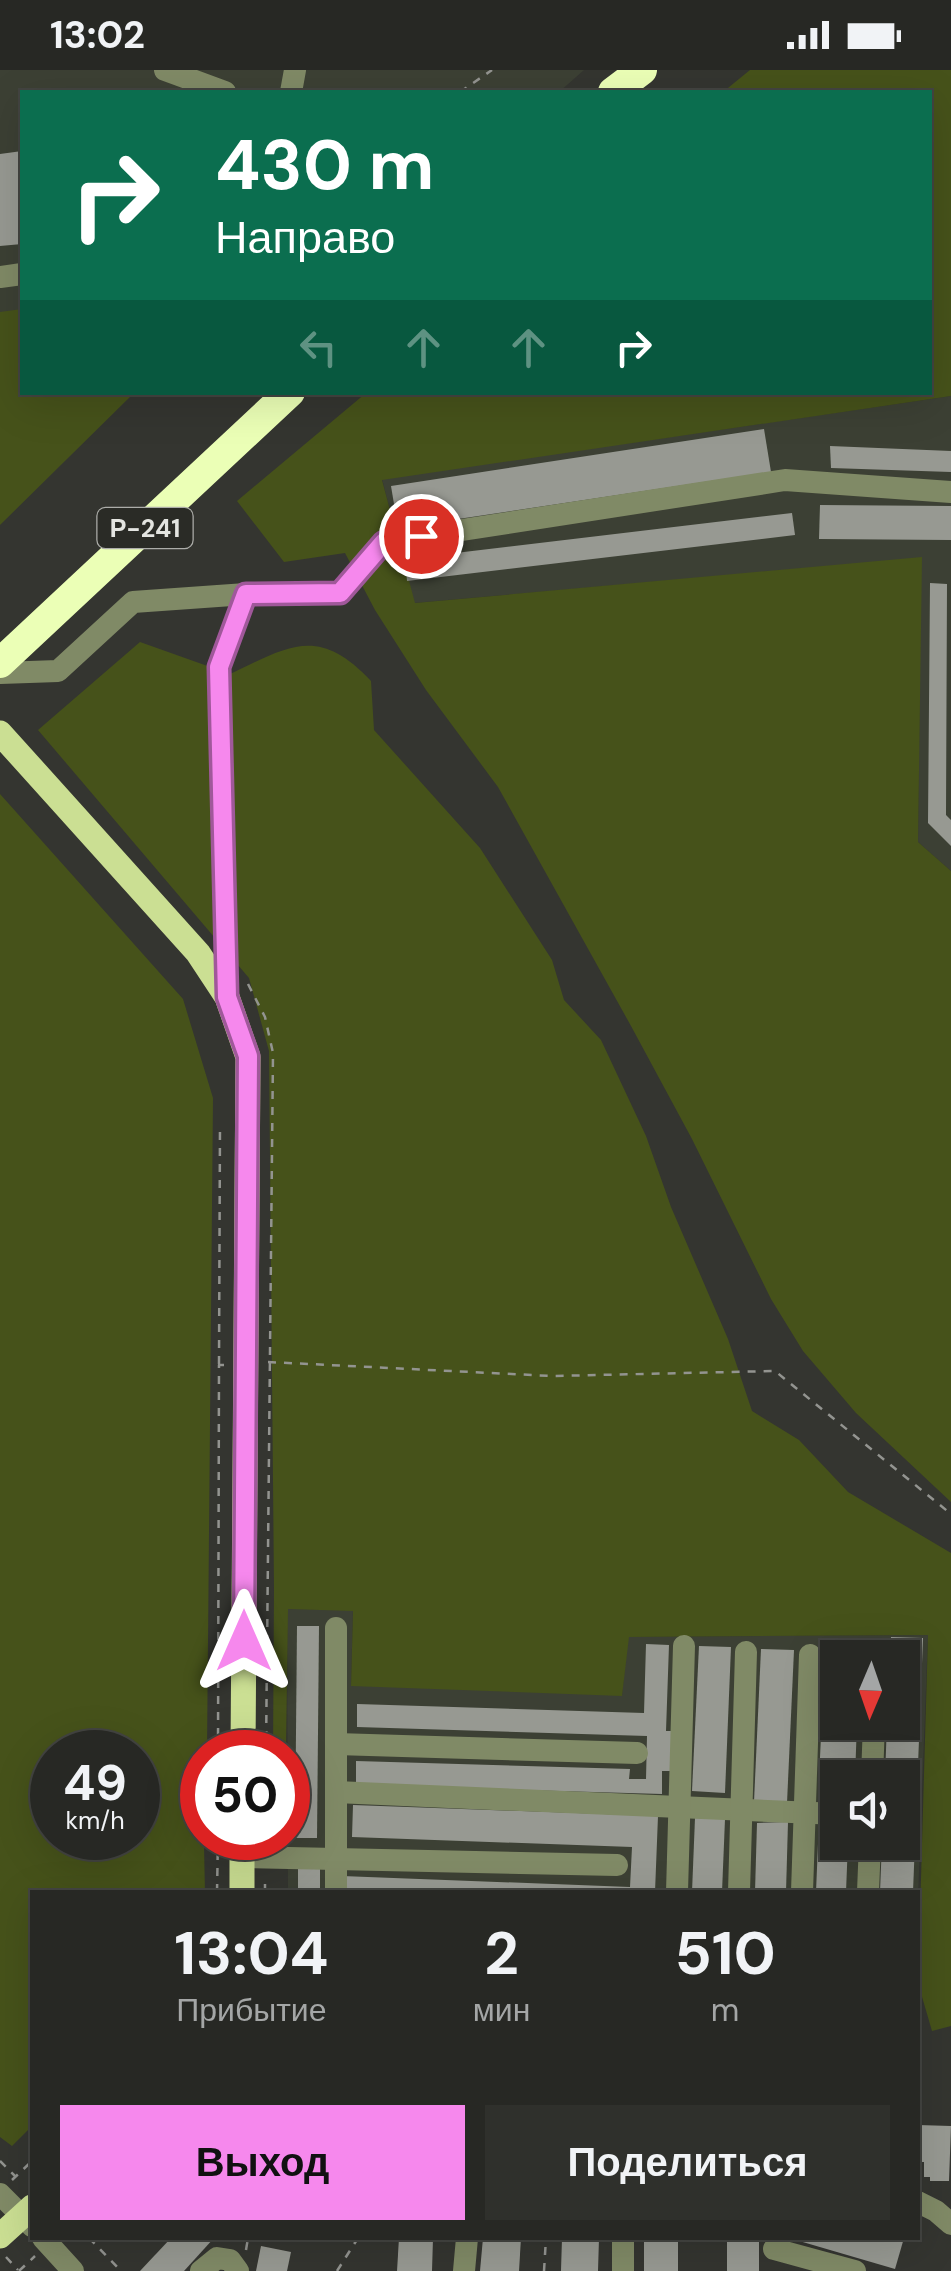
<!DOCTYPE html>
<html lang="ru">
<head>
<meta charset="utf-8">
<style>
  body { margin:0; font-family:"DM Sans",sans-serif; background:#2f302c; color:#f1f3f6; height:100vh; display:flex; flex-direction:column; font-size:38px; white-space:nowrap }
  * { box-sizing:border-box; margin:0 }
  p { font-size:32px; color:#a4a6a6 }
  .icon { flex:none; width:55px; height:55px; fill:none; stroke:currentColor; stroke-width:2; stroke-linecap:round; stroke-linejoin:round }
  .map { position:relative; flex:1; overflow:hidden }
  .sheet { position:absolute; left:30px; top:1820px; width:890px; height:350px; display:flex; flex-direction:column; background:#272824; border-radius:0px; box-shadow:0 10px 40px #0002,0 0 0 2px #434441 }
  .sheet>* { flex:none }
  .top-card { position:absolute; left:20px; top:20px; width:912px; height:305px; border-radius:0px; box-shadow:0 10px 40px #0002,0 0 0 2px #434441; background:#0b6e4f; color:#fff; overflow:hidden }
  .needle { width:65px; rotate:182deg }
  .controls { position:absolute; left:820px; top:1570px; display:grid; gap:20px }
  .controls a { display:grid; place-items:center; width:100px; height:100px; border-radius:0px; background:#272824; box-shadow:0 10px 40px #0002,0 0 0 2px #434441; font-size:50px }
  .speed { position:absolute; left:30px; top:1660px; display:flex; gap:20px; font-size:50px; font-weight:700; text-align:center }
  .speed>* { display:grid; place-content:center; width:130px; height:130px; border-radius:50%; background:#272824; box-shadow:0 10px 40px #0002,0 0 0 2px #434441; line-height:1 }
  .speed small { font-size:25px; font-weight:400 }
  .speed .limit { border:15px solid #d22; background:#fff; color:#111 }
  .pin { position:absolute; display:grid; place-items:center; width:85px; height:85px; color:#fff; margin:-42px; border:5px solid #fff; border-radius:50%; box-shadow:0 2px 10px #0007 }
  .me { position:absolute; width:110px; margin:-55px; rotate:0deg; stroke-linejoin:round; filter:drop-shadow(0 0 8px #0008) }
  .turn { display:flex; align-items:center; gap:35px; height:210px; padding:0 30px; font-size:45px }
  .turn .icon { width:130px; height:130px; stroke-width:2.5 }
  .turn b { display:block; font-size:70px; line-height:85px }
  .lanes { display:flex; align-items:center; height:95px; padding:0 30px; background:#0003; justify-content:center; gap:50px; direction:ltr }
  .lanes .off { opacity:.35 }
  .eta { display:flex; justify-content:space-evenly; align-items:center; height:170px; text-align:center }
  .eta b { font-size:60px; font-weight:700; line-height:70px }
  .primary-button { display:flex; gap:20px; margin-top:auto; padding:20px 30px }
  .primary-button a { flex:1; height:115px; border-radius:0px; background:#f688ed; color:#111; font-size:40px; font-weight:700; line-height:115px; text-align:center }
  .primary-button a+a { background:#2f302c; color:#f1f3f6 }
  .status { display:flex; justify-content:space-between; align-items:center; height:70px; padding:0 50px; background:#272824; direction:ltr }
  .status svg { height:28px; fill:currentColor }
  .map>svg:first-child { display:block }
  .built { fill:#3c4034; fill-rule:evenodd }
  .green { fill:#46521a; fill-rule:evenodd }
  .building { fill:#979992 }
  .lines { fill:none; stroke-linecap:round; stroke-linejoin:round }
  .path { stroke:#939490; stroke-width:2.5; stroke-dasharray:8 8; stroke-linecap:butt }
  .minor { stroke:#808a66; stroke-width:22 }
  .major { stroke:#cbdf93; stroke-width:25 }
  .highway { stroke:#ebffb6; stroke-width:30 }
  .route-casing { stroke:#a0589a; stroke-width:25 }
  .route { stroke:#f688ed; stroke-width:18 }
  .labels { text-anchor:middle; stroke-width:10; stroke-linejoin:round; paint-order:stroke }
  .shield { fill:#2a2b26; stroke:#acada9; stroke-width:2.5 }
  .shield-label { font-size:25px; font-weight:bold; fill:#e4e5e1 }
</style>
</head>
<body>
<div class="status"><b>13:02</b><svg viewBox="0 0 49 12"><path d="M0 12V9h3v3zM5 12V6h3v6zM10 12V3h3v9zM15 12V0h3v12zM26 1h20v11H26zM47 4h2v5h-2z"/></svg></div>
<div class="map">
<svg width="951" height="2201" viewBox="0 0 951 2201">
  <rect width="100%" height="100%" fill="#343530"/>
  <g class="built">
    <path d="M0 0H584L559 22H22V259L0 261Z"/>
    <path d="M951 326V801L918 772 921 488 414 533 382 409Z"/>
    <path d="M287 1539 353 1540 351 1615 622 1625 628 1567 928 1565 918 1828V1822H288ZM838 1588H902V1652H838ZM838 1708H902V1772H838Z"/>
  </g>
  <g class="green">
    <path d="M750 0H951V326L382 410 415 533 922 487 918 772 951 801V1432L856 1343 803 1281 771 1229 692 1069 631 956 498 717 426 620 375 540 345 483 284 492 237 431 366 323 782 322 790 326 821 322H930V22H723Z"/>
    <path d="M22 239V322L134 323 0 455V242Z"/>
    <path d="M140 572 230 604C291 575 319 556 371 611L374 660 480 778 552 890 564 930 601 970 646 1066 671 1137 728 1269 752 1341 799 1370 848 1422 951 1483V1956L932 1961 918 1913 928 1565 629 1567 622 1626 351 1616 353 1541 288 1539 286 1682H273L274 1519 269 981 249 908 38 660Z"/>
    <path d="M0 724 183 929 213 1028 207 1682H202L205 1822H32V2056L12 2076 0 2067ZM52 1682H138V1768H52Z"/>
  </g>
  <g class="building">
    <path d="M22 81V174L0 176V84Z"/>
    <path d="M764 359 771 402 398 458 391 416Z"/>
    <path d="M830 376 951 381V402L831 398Z"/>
    <path d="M820 435 951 436V470L819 469Z"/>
    <path d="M792 443 795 465 407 511 405 489Z"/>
    <path d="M930 513 947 514 946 745 951 750V776L928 753Z"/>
    <path d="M297 1556H319L317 1768H295Z"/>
    <path d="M891 1567 923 1568 913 1822H880L882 1772H902V1708H885L887 1652H902V1588H890Z"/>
    <path d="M646 1574 669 1575 666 1661H674L673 1701H662V1724L356 1715V1691L630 1699 629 1709H646L647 1666 357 1657V1634L644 1643Z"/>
    <path d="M699 1576 731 1577 725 1723 692 1721Z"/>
    <path d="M761 1579 794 1580 787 1733 754 1732Z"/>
    <path d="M825 1581 860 1582V1588H838V1652H857L855 1708H838V1731L818 1730Z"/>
    <path d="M353 1735 658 1746 655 1822H341L342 1806 630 1817 632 1777 352 1767Z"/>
    <path d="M695 1748 725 1749 722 1822H692Z"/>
    <path d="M819 1750H838V1772H848L846 1822H816Z"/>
    <path d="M788 1752 786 1822H755L757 1753Z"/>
    <path d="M298 1795 320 1797V1822H298Z"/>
    <path d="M918 2055 951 2056 949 2111H930V2107H924V2092H918Z"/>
    <path d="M171 2168H214L184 2201H140Z"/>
    <path d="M399 2168H433L432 2201H397Z"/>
    <path d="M483 2168H521L519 2201H480Z"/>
    <path d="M562 2168H599L598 2201H561Z"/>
    <rect x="644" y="2168" width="34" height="33"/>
    <rect x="727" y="2168" width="32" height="33"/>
    <path d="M789 2168H904L895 2199Z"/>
    <path d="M261 2176 291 2182 287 2201H256Z"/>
  </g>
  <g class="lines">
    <g class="path">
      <path d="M460 22 492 0"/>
      <path d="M248 914 265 947 273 983 266 1682"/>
      <path d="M268 1292 552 1306 775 1301 951 1444"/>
      <path d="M219 1294 220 1055"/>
      <path d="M218 1682 219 1295H225"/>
      <path d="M217 1822 218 1768"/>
      <path d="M265 1822V1809"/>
      <path d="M0 2091 16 2107"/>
      <path d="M12 2110 32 2091"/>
      <path d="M89 2168 121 2201"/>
      <path d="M246 2180 248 2168"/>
      <path d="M6 2187 18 2200"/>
      <path d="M19 2201 35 2186"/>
      <path d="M337 2201 358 2168"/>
      <path d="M544 2201 546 2168"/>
    </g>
    <g class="minor">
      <path d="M165 0 225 22"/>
      <path d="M291 22 295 0"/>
      <path d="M0 207 22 204"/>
      <path d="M0 603 58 601 133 532 246 524"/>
      <path d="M227 927 219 597 246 524 340 523 384 472 785 410 951 422"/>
      <path d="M336 1674 637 1683"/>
      <path d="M872 1708 874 1652"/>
      <path d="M336 1722 838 1744"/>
      <path d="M242 1787 617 1795"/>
      <path d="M336 1822V1558"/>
      <path d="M677 1822 684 1576"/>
      <path d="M739 1822 746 1582"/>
      <path d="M802 1822 810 1585"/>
      <path d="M868 1822 870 1772"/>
      <path d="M0 2124 32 2156"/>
      <path d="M918 2132 936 2141 951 2154"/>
      <path d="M43 2168 73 2201"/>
      <path d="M774 2179 855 2201"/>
      <path d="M201 2201 217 2188 230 2190 238 2201"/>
      <path d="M464 2201 467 2168"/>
      <path d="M623 2201V2168"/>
    </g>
    <g class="major">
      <path d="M0 663 198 883 227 927 248 987 243 1682"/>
      <path d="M242 1822V1768"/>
      <path d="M0 2166 32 2137"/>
    </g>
    <g class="highway">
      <path d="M613 22 642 0"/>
      <path d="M0 593 290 322"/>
    </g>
  </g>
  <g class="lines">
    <g class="route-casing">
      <path id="route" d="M244 1571 248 986 227 927 219 597 246 524 340 523 384 472 421 466"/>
    </g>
    <use href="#route" class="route"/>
  </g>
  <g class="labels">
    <rect class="shield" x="97.5" y="438" width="95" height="40" rx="8"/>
    <g class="shield-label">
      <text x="145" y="467">Р-241</text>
    </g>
  </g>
</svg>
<div class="controls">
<a><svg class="needle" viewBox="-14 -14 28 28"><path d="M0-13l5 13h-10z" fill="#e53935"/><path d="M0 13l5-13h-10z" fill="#a4a6a6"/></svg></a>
<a><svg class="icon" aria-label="sound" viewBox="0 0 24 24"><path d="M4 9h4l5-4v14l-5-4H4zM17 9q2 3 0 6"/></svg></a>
</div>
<div class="speed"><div>49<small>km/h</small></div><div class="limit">50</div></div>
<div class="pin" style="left:421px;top:466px;background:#d93025"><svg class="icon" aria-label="arrive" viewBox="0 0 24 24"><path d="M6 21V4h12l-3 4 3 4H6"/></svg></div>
<svg class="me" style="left:244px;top:1571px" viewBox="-20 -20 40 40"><path d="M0-17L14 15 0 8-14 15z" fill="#f688ed" stroke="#fff" stroke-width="4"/></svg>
<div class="top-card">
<div class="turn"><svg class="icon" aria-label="right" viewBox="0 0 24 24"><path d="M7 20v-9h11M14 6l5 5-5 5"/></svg><div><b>430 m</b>Направо</div></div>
<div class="lanes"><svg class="icon off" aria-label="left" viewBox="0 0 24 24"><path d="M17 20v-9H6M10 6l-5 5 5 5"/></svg><svg class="icon off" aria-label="ahead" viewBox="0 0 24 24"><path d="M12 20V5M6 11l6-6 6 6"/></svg><svg class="icon off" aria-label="ahead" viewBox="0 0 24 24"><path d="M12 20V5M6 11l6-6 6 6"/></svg><svg class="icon" aria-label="right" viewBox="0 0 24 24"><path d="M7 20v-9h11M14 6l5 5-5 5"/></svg></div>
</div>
<section class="sheet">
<div class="eta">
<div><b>13:04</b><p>Прибытие</p></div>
<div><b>2</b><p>мин</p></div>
<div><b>510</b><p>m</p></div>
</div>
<div class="primary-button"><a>Выход</a><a>Поделиться</a></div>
</section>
</div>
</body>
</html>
